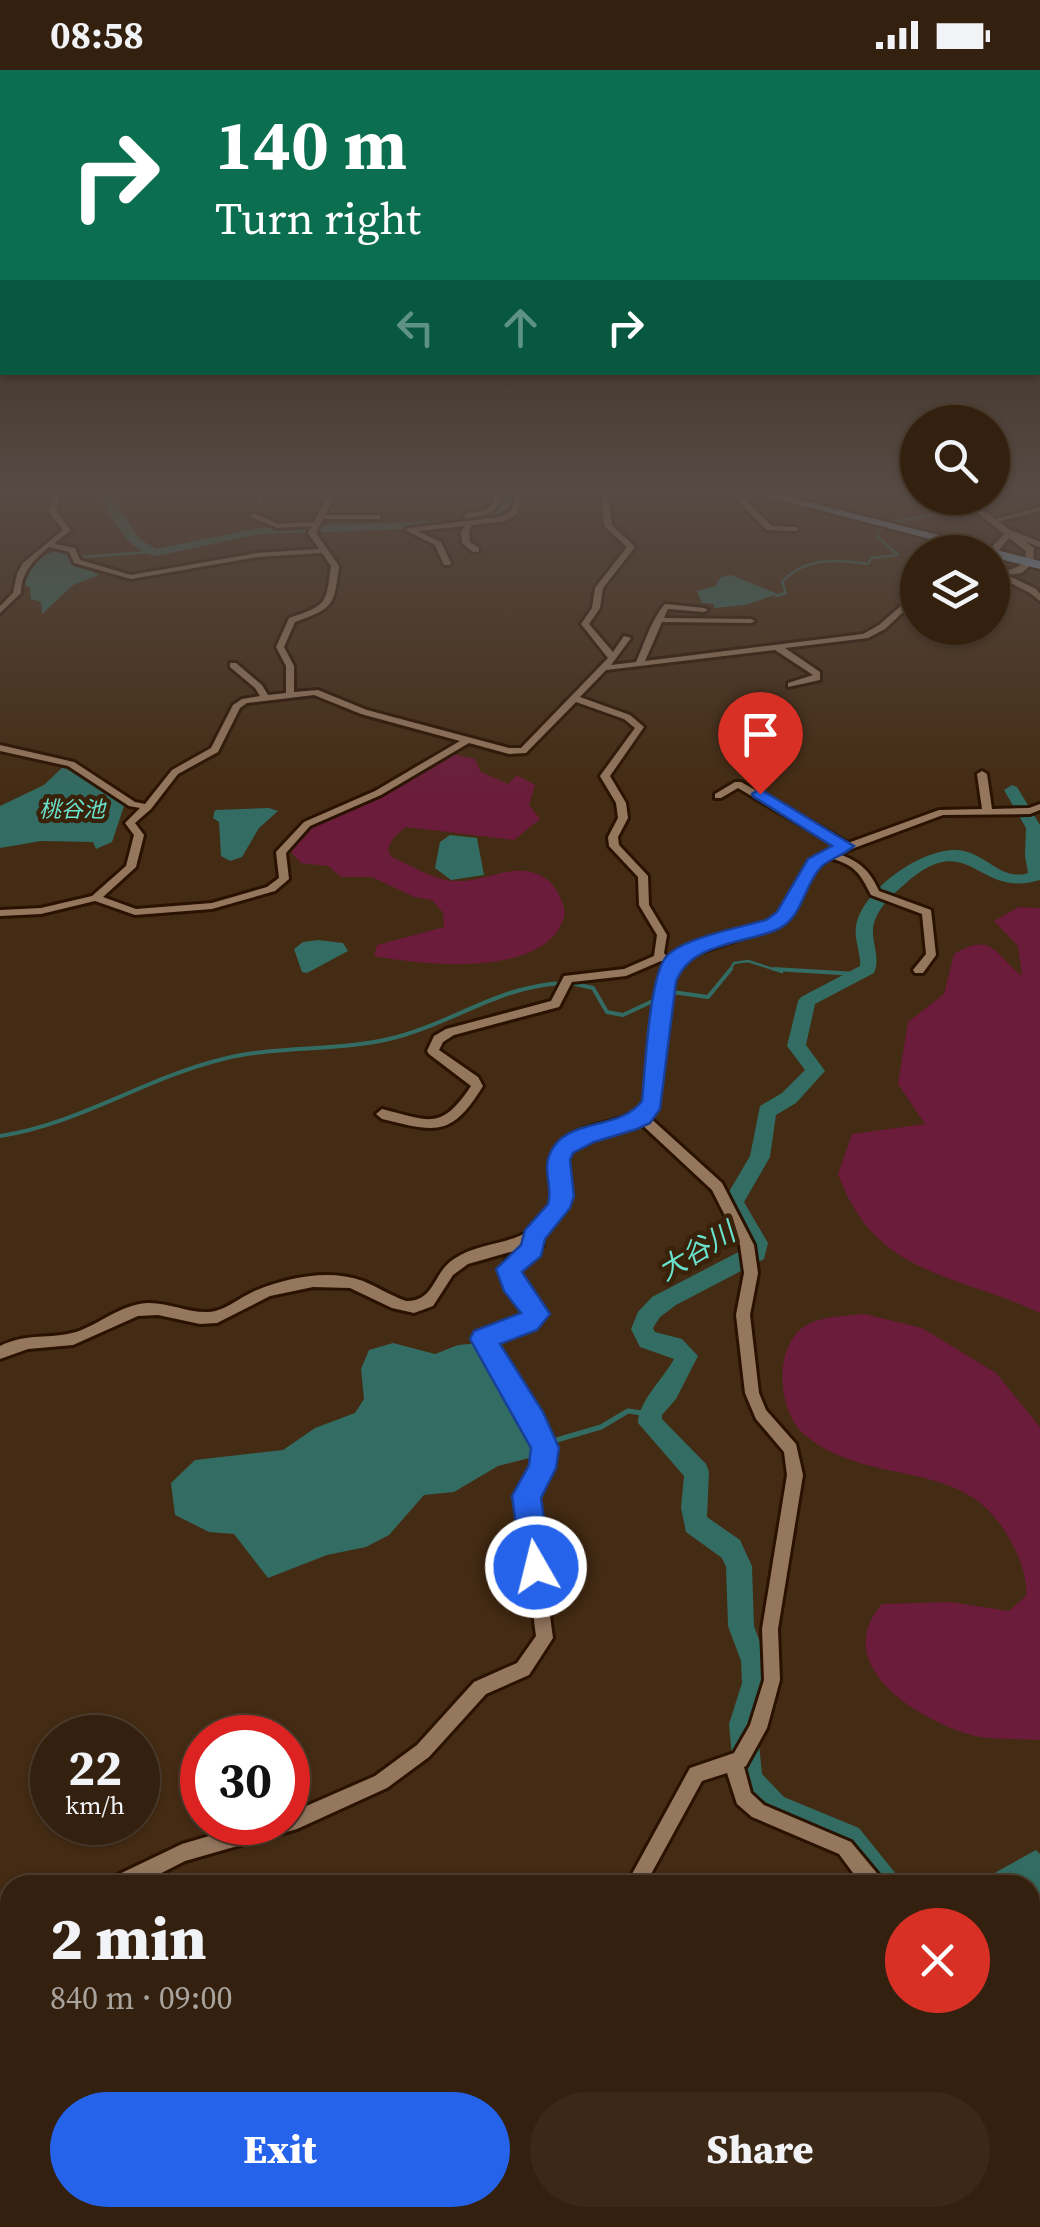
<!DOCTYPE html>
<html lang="en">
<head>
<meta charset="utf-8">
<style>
  body { margin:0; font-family:"Source Serif 4","Noto Sans JP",serif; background:#3b2817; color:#f1f3f6; height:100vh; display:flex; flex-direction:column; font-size:38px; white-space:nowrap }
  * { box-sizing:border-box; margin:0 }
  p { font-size:32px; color:#a9a39e }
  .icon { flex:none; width:55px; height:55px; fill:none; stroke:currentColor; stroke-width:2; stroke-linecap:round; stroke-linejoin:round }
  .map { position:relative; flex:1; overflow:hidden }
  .details { position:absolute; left:0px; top:1805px; width:1040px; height:352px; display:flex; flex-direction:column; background:#33200e; border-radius:30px 30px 0 0; box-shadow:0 2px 8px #0004,0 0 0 2px #4e3e2e }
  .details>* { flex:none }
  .top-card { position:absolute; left:0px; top:0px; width:1040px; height:305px; box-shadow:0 2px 8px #0004,0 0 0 2px #4e3e2e; background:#0b6e4f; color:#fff; overflow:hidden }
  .fabs { position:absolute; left:900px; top:335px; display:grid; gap:20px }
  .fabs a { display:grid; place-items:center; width:110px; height:110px; border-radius:50%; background:#33200e; box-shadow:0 2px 8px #0004,0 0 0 2px #4e3e2e; font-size:50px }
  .speed { position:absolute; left:30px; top:1645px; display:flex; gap:20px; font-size:50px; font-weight:700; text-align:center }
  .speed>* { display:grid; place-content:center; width:130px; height:130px; border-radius:50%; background:#33200e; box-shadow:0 2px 8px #0004,0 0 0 2px #4e3e2e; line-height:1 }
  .speed small { font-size:25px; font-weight:400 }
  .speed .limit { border:15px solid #d22; background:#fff; color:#111 }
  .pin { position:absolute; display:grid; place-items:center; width:85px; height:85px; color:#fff; margin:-102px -42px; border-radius:50% 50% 50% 0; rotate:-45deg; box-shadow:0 0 10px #0007 }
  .pin .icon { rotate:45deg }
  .me { position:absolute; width:110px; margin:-55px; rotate:352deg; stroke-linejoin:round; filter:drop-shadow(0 0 8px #0008) }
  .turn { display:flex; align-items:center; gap:35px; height:210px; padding:0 50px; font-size:45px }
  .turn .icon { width:130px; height:130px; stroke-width:2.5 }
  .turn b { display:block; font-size:70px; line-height:85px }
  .lanes { display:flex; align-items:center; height:95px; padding:0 50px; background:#0003; justify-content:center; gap:50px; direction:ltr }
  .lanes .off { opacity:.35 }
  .round { display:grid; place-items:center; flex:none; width:105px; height:105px; border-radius:52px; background:#3b2817 }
  .overview { display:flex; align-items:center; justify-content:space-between; height:170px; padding:0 50px }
  h1 { font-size:60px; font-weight:800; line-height:75px }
  .primary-button { display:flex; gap:20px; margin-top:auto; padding:20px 50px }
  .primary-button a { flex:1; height:115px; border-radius:60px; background:#2563eb; color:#fff; font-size:40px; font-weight:800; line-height:115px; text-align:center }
  .primary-button a+a { background:#3b2817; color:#f1f3f6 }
  .status { display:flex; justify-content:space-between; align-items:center; height:70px; padding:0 50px; background:#33200e; direction:ltr }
  .status svg { height:28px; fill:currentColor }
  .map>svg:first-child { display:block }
  .green { fill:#6b1c3a }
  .water { fill:#326c63 }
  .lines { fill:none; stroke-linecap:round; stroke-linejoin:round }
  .stream-far2 { stroke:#326c63; stroke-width:2.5 }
  .stream-far1 { stroke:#326c63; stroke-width:4 }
  .stream { stroke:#326c63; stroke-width:5 }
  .river { fill:#326c63; fill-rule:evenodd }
  .minor-casing { stroke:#2a1200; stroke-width:6 }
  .tertiary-casing { stroke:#2a1200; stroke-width:5 }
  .trunk-casing { stroke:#2a1200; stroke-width:5 }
  .minor { fill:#95775e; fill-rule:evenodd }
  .tertiary { fill:#95775e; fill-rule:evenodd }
  .trunk { fill:#82afcf; fill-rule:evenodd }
  .route { fill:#2563eb; stroke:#184099; stroke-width:2.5 }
  .labels { text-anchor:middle; stroke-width:9; stroke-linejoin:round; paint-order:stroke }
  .far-water-label { font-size:22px; font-style:italic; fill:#68e2ce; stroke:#3a2109 }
  .water-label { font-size:28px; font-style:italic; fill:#68e2ce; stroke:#3a2109 }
</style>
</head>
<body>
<div class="status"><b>08:58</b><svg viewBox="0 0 49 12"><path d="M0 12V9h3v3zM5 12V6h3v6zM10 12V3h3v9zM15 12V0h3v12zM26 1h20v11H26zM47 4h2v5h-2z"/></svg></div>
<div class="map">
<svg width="1040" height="2157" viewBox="0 0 1040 2157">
  <rect width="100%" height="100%" fill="#442b13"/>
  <g class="green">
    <path d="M453 684 475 689 481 702 508 714 517 705 535 715 529 735 540 749 514 770 406 757 393 768 388 779 391 787C412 795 432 810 455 811 485 813 517 789 545 808 555 814 567 835 564 847 547 909 421 895 374 886L377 875 444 857 443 843 432 830 414 827 372 807H341L328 796 301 793 289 780 313 754Z"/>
    <path d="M1019 837 1040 838V1243C956 1203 875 1207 838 1104L852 1064 925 1054 898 1014 908 952 944 924 954 884C992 861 995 884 1022 906L1018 876 994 851Z"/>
    <path d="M864 1244 922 1258 996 1303 1040 1357V1670C1018 1668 992 1671 971 1665 917 1649 829 1595 882 1534L950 1532 1009 1541 1026 1526C1029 1495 1002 1447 975 1429 925 1395 856 1408 805 1365 778 1343 772 1278 805 1256 821 1246 846 1246 864 1244Z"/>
  </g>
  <g class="water">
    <path d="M100 425H111L140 469 156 479 259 458 461 450 487 444 503 434 502 425H514L512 440 504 447 412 459 260 464 156 486C128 481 111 449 100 425Z"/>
    <path d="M54 481 69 483 72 492 99 505 73 515 42 544 41 532 31 529 30 518 24 514 35 491Z"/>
    <path d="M731 505 778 524 745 535 714 538V534L702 533 697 521 715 516 721 507Z"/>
    <path d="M64 696 121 730 124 736 112 772 96 779 93 772 41 771 0 778V736L44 715Z"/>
    <path d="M269 738 278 741 259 758 242 787 230 791 221 786 219 752 213 748 215 740Z"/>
    <path d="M450 765 477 768 484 805 451 810 435 798 440 772Z"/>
    <path d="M318 870 343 873 348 881 307 903 302 902 294 879 303 872Z"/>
    <path d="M393 1273 435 1284 458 1275 480 1273 535 1371 537 1386 498 1396 454 1422 424 1425 389 1465 366 1477 327 1485 268 1508 234 1464 209 1462 175 1445 171 1413 195 1390 283 1380 315 1358 355 1343 364 1329 361 1299 369 1280Z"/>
    <path d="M1036 1780 1040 1784V1926L1030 1921V1815H973Z"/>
    <path d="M10 2072V2148H62L57 2157H0V2086Z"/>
  </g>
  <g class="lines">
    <g class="stream-far2">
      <path d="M886 453 942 443 919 428"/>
      <path d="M70 488 150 482"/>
      <path d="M776 526 786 523 782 512C805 487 836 489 868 494L871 488 898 485 877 466 881 458"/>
      <path d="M729 902 734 893 748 891 782 902"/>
    </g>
    <g class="stream-far1">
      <path d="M774 899 857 904"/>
      <path d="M571 913 593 918 607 942 623 945 672 922 708 927 731 899"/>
      <path d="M0 1066C79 1054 145 1008 223 989 282 974 345 983 404 965 461 948 499 917 562 913"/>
    </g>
    <path class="stream" d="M536 1376 601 1357 628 1341 649 1344"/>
    <path class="river" d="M1012 715 1017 717 1040 755V810C976 830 970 756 905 814 894 823 880 836 875 850 868 868 882 885 874 903L815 934 806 975 825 1001 796 1033 776 1045 770 1087 744 1132 768 1173 764 1189 676 1235 660 1247 653 1258 655 1262 682 1269 698 1286 676 1329 662 1345V1349L706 1394 709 1402 707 1447 740 1470 752 1496 754 1556 767 1591 770 1613 757 1654 762 1704 784 1727 859 1758 896 1804 900 1815H866L839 1778 764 1747 738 1720 734 1710 729 1654 742 1613 741 1591 728 1556 726 1497 722 1488 686 1462 681 1438 684 1406 638 1353C638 1332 663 1309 674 1289L640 1277 631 1259 638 1242 652 1227 746 1178 723 1132 750 1086 760 1036 782 1023 805 1000 787 976 798 931 801 927 860 896C861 883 854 870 856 857 861 820 927 773 964 781 987 786 1003 811 1028 803L1025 786 1026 758 1004 720Z"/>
    <g class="minor-casing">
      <g id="minor">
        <path d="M53 425H60L56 441 71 460 54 474 75 478 80 490 131 505 257 483 319 479 308 463 312 456 277 458 249 446 256 444 278 454 314 452 328 425H335L325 445H380V449H323L316 463 339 496C334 536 334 538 295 552L284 577 294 596V622L318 620 367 640 509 678H521L608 588 581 554 592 538 595 518 627 477 604 456 601 425H608L612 455 635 477 603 518 600 538 589 554 613 582 624 566 631 568 611 595 636 592C645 572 652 548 665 534L704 538 708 540 704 542 668 539 664 548 751 549 755 551 751 553 662 552 645 591 863 564 879 555 918 521V528L885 559 868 568 785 578 820 602V610L788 617V613L813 605 775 580 606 600 580 627 630 645 644 657 610 706 626 733 628 748 618 767 619 775 648 806 649 835 667 865 664 883 668 888 667 891H661L626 906 572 912 559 937 454 965 443 972 439 980 478 1007 483 1016C451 1068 436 1062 382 1049L376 1044 382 1039C430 1051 441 1061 471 1016L429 984 427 981 434 966 446 959 551 931 564 906 624 899 654 886 657 865 639 835 638 807 609 776 608 767 618 748 616 733 600 706 635 658 624 649 576 632 526 683 509 684 469 673 381 725 310 756 286 783 289 809 275 821 212 839 135 845 95 831 41 844 0 846V840L41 838 92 826 126 796 134 765 125 753 140 738 129 736 68 696 0 681V675L74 692 135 732 145 734 172 700 211 678 233 635 242 629 260 626 255 618 230 597V593H236L262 615 268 625 286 623V596L276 577 289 548C327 535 326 535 331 496L322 483 257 487 131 509 74 493 69 482 49 477C34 490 21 502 21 523L0 543V536L13 523 17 504 23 493 63 460 48 441ZM314 625 361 644 460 671 375 721 304 752 276 782 279 808 267 817 212 833 136 839 103 827 136 797 144 765 135 753 151 739 178 704 218 682 240 638 247 633Z"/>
        <path d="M256 425H262L263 434H257Z"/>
        <path d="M495 425H502C499 444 482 447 465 448V444C480 441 492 442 495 425Z"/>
        <path d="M515 425H522L517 444 505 451 472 455 469 462 470 472 479 478V482H473L462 473 461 462 465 456 417 461 441 472 451 493 450 495H444L435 475 405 460 409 458 500 447 511 441Z"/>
        <path d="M564 425H571L572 426 568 428Z"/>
        <path d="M732 425H740L772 456 795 457 799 459 795 461 767 460Z"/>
        <path d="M1040 437V441L993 453 989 451Z"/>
        <path d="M1007 461H1013L1040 472V477L1011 466 999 480H993V476Z"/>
        <path d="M1027 490 1034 492 1022 503 1007 505 1036 519 1040 524V531L1030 523 992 503V498C1006 503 1017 499 1027 490Z"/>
        <path d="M982 701 987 704 992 739 1029 738 1040 734V740L1030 744 943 745 838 784C860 791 870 801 879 821L931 840 936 885 923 903H915L913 900 926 884 922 844 871 825C860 803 855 795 830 788L815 799 789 848 777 856 681 889 672 912 658 1033 648 1046 722 1113 754 1175 758 1203 750 1245 759 1323 766 1340 796 1374 803 1405 778 1559 780 1610 767 1658 746 1696 744 1697 751 1723 764 1735 851 1772 881 1808 883 1815H862L839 1784 752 1747 737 1734 727 1703 702 1711 645 1815H626L690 1698 734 1683 750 1655 764 1610 762 1559 787 1405 784 1382 756 1349 745 1323 736 1245 744 1203 740 1175 712 1120 639 1052C620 1060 597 1061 580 1072 555 1087 572 1114 563 1137 559 1150 550 1160 540 1169L543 1175 541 1179 517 1196 516 1203 544 1243 533 1257 492 1272 538 1346 552 1378 550 1398 534 1428 553 1568 529 1605 486 1624 429 1687 387 1718 297 1759 185 1791 138 1815H109L111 1808 182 1774 257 1752H288V1744L375 1706 417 1675 474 1612 517 1593 536 1566 518 1427 535 1397 538 1378 527 1355 476 1269 478 1265 523 1249 529 1242 502 1204 506 1189 521 1179 468 1194 453 1205 433 1236 414 1243 392 1238 350 1218 313 1217 270 1226 217 1253 200 1254 158 1245 138 1246 73 1275 28 1279 0 1289V1276C28 1262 49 1270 76 1262 100 1254 120 1235 147 1233 168 1232 188 1243 208 1242 226 1241 241 1226 257 1220 290 1207 329 1199 363 1211 378 1217 391 1226 406 1231 435 1232 433 1202 454 1189 485 1168 526 1178 548 1142 561 1119 543 1090 565 1070 588 1049 625 1057 646 1032L660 912 673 884 769 852C803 829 790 795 839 777L738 718 721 728H715V724L735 712H741L848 773 939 740 982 739 977 704Z"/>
        <path d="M10 1885V1907L0 1913V1891Z"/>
        <path d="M928 2148H949L950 2157H928Z"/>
      </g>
    </g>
    <g class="tertiary-casing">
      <path id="tertiary" d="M958 428H967L1034 478 1033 494 1025 492 1026 481Z"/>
    </g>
    <g class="trunk-casing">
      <path id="trunk" d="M762 425H781L1040 491V499L992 487V482H980Z"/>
    </g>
    <use href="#minor" class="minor"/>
    <use href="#tertiary" class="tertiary"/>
    <use href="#trunk" class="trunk"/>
  </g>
  <linearGradient id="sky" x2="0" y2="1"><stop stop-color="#25180a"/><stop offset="0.58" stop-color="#564a44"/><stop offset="1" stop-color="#564a44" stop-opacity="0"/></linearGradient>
  <rect width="1040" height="727" fill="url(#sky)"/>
  <path class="route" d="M760 719 854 776C845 785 830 788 821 797 803 816 803 849 776 860 742 874 690 873 676 912L660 1039 650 1053 637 1059 594 1072 573 1083 570 1090 574 1126 570 1138 545 1169 541 1186 522 1202 550 1244 537 1260 500 1274 543 1342 559 1378 556 1398 541 1428 551 1497 547 1507 536 1511 526 1507 522 1497 512 1426 529 1395 531 1378 470 1269 474 1261 521 1243 504 1221 496 1199 521 1175 525 1160 548 1134C553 1118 543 1101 549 1086 563 1046 619 1062 642 1031 645 1002 649 907 666 887 682 868 742 857 766 850L777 842 808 789 832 776 754 727 752 724Z"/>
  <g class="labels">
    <g class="far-water-label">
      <text x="72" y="747">桃谷池</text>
    </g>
    <g class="water-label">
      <text transform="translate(696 1181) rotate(-31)" y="10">大谷川</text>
    </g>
  </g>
</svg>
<div class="fabs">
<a><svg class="icon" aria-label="search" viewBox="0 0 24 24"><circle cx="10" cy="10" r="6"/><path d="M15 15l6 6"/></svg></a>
<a><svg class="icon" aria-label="layers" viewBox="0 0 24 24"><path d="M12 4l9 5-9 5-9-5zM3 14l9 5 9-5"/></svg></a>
</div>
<div class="speed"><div>22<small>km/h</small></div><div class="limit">30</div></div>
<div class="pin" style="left:760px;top:724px;background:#d93025"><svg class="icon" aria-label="arrive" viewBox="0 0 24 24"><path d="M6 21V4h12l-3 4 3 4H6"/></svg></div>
<svg class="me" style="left:536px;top:1497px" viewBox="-20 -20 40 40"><circle r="17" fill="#2563eb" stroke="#fff" stroke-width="3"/><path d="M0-11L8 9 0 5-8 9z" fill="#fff"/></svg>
<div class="top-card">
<div class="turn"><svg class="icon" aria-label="right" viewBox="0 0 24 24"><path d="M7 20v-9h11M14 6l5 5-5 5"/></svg><div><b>140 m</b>Turn right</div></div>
<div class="lanes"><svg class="icon off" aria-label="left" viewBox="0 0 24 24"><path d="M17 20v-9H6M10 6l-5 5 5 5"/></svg><svg class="icon off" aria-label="ahead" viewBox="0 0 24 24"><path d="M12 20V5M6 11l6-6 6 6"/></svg><svg class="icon" aria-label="right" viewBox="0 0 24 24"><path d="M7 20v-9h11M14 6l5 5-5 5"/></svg></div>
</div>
<section class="details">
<div class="overview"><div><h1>2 min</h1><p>840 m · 09:00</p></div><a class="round" style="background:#d93025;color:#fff"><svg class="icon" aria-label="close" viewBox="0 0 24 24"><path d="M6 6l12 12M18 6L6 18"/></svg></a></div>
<div class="primary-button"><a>Exit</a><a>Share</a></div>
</section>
</div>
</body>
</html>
